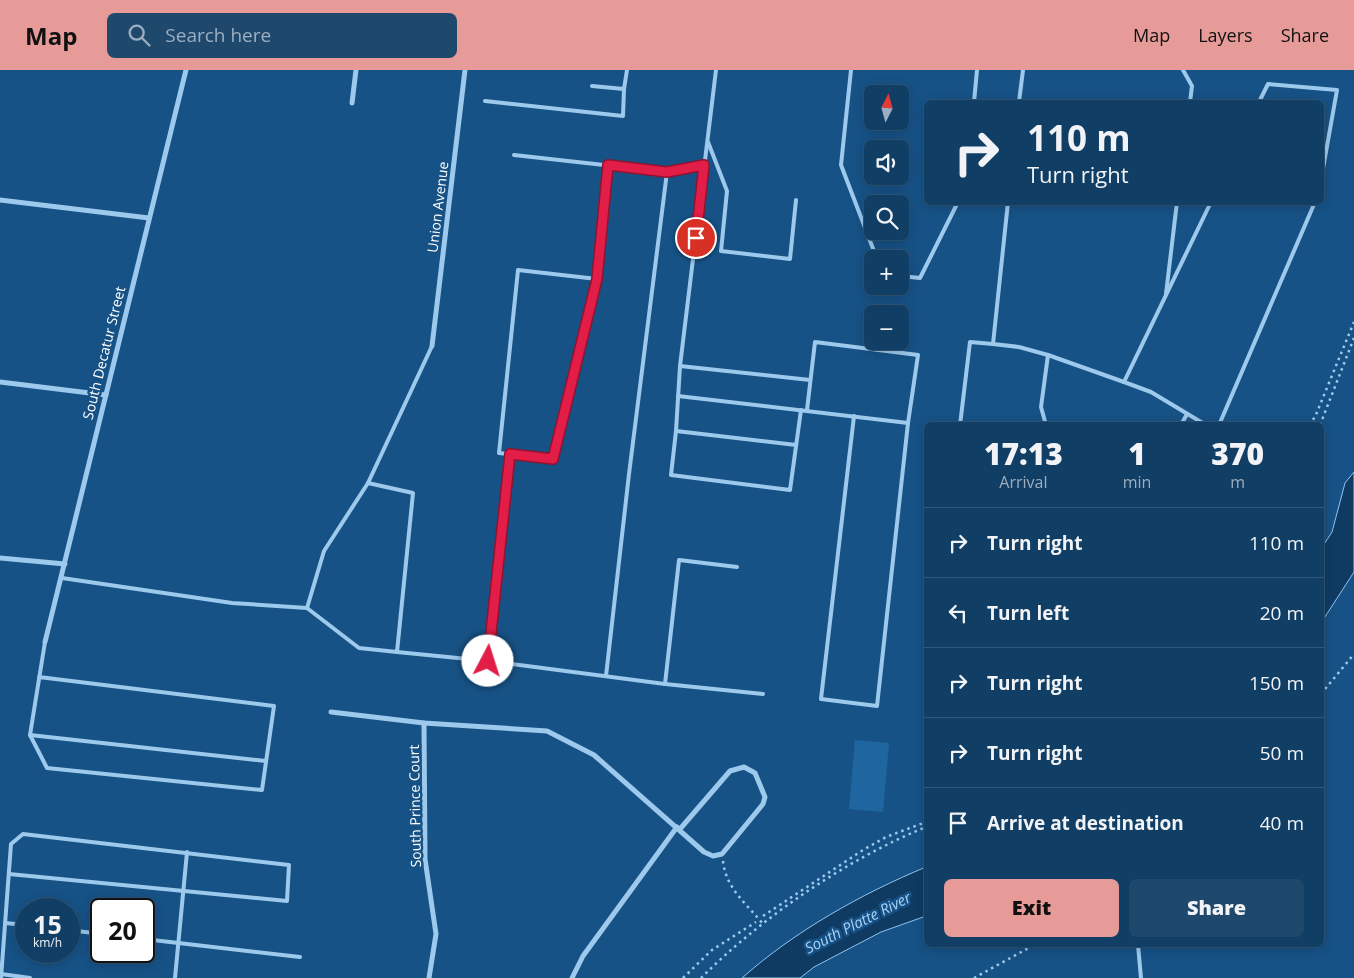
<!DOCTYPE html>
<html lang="en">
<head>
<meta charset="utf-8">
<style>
  body { margin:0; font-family:"Open Sans",sans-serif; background:#1e496d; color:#f1f3f6; height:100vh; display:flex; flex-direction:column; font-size:19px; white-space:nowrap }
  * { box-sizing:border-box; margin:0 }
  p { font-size:16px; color:#9caebf }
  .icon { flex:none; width:28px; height:28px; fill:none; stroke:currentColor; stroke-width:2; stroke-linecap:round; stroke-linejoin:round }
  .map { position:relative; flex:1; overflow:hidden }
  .drawer { position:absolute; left:924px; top:352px; width:400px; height:525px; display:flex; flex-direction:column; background:#113e64; border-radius:8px; box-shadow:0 2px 12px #0003,0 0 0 1px #305778 }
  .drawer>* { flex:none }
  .banner { position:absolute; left:924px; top:30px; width:400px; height:105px; border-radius:8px; box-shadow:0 2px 12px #0003,0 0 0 1px #305778; background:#113e64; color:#f1f3f6; overflow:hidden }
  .needle { width:32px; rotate:6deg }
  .buttons { position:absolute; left:864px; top:15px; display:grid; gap:10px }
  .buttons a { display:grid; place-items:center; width:45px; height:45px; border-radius:8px; background:#113e64; box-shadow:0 2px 12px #0003,0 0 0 1px #305778; font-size:25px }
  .speed { position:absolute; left:15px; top:828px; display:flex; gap:10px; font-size:25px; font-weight:700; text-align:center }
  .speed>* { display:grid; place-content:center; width:65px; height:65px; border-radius:50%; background:#113e64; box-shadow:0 2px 12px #0003,0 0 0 1px #305778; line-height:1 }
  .speed small { font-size:12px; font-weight:400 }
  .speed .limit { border:2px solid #111; border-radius:8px; background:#fff; color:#111 }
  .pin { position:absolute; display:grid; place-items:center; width:42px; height:42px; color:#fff; margin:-21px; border:2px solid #fff; border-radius:50%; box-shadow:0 1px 5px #0007 }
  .me { position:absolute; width:55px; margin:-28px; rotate:5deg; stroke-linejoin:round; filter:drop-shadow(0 0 4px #0008) }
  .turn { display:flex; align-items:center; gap:18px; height:105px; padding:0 20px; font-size:22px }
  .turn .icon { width:65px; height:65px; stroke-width:2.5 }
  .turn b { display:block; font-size:35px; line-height:42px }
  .eta { display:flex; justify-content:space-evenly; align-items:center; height:85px; text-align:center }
  .eta b { font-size:30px; font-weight:800; line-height:35px }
  .button { display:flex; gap:10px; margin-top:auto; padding:10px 20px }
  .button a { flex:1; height:58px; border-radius:8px; background:#e69b98; color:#111; font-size:20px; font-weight:800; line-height:58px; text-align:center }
  .button a+a { background:#1e496d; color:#f1f3f6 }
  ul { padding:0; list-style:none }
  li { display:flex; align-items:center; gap:15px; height:70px; padding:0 20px; border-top:1px solid #305778 }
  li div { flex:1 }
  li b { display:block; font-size:19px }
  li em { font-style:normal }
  header { display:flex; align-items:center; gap:30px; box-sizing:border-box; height:70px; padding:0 25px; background:#e69b98; color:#111 }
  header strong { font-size:24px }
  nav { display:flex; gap:28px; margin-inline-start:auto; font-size:18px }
  .search { width:350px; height:45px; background:#1e496d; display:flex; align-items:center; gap:12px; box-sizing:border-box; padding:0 18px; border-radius:8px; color:#9caebf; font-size:19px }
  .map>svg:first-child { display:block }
  .green { fill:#1f66a0 }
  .water { fill:#0f3b63; stroke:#8fc5f0 }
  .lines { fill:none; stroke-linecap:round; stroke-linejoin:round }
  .path { stroke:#9dc9ed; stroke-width:2.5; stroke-dasharray:2.5 4; stroke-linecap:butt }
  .service { stroke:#9dc9ed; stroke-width:4 }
  .minor { stroke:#9dc9ed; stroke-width:5 }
  .route-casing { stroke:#92132f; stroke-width:12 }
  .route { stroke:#e11d48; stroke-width:9 }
  .labels { text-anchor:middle; stroke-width:5; stroke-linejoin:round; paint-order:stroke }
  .street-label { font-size:14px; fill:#fff; stroke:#175286 }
  .water-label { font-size:15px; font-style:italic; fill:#a8d3f5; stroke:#175286 }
</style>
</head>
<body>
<header>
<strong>Map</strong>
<div class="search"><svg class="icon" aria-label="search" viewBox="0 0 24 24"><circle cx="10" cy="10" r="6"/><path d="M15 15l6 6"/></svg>Search here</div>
<nav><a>Map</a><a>Layers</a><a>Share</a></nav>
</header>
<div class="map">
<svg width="1354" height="908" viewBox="0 0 1354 908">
  <rect width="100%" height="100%" fill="#175286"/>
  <path class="green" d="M855 670 889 673 883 742 849 739Z"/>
  <g class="water">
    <path d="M1354 402V502L1321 553V479L1332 462 1345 413Z"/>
    <path d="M926 797V846L881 862 814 897 800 908H742C795 861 861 824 926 797Z"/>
  </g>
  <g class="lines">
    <g class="path">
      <path d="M1309 355 1315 347 1354 252"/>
      <path d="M1320 355 1354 268"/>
      <path d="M1321 624 1354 584"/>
      <path d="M723 791C726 819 747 834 763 854"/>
      <path d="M763 846 863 780 886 767 926 752"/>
      <path d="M683 908 712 880 756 852"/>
      <path d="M701 908C761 848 847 789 926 757"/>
      <path d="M974 908 1034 875"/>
    </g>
    <g class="service">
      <path d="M716 0 680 296 810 310"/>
      <path d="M851 0 841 95 877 189"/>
      <path d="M1183 0 1192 16 1190 32"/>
      <path d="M592 16 624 19 627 0"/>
      <path d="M485 31 623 46 624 19"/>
      <path d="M974 32 977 0"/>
      <path d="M1019 32 1023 0"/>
      <path d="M1259 32 1268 14 1337 20 1321 110"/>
      <path d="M708 72 727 121 721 181 790 189 796 130"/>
      <path d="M514 85 667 102 705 95"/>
      <path d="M1008 132 993 274 1019 277 1048 285 1124 312 1151 322 1206 355"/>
      <path d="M900 206 920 208 958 132"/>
      <path d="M597 209 518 200 499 383 553 389 597 209 608 95"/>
      <path d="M1166 224 1177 132"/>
      <path d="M1124 312 1211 132"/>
      <path d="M678 326 908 353"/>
      <path d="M807 340 815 272 918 285 908 353 877 636 821 629 854 346"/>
      <path d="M960 355 970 272 993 274"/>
      <path d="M1046 355 1041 337 1048 285"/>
      <path d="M1181 355 1187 344"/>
      <path d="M1219 355 1315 132"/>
      <path d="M676 361 680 296"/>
      <path d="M796 375 676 361 671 405 790 420 801 340"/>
      <path d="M510 385 488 591 665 614 763 624"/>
      <path d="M62 508 232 533 307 538 324 481 368 413 432 276"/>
      <path d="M307 538 359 578 397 582 413 423 368 413"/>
      <path d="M397 582 488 591"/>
      <path d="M606 606 629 404 667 102"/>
      <path d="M39 607 274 636 262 720 47 698 30 665 45 572"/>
      <path d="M665 614 679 490 737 497"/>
      <path d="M30 665 266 691"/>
      <path d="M5 853 26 855"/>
      <path d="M69 860 101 864"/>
      <path d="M144 869 300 887"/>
      <path d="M1138 875 1141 908"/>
      <path d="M1 904 30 908"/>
      <path d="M1 908C4 863 8 819 11 774L23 764 289 795 287 831 9 804"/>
      <path d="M175 908 187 782"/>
    </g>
    <g class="minor">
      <path d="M352 33 356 0"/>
      <path d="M0 130 149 148"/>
      <path d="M432 276 465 0"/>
      <path d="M0 312 106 325"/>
      <path d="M0 488 65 494"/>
      <path d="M45 572 186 0"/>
      <path d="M331 642 424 653 547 661 594 685 704 782 713 786 722 784 763 734 765 727 755 703 744 697 730 701 680 759"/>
      <path d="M424 653 425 789 436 864 429 908"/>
      <path d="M572 908 583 886 677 757"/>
    </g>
  </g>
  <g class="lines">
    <g class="route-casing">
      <path id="route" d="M488 591 510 384 553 389 597 209 608 95 667 102 704 95 696 168"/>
    </g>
    <use href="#route" class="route"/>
  </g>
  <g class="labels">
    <g class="street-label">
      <text transform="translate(438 137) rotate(-83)" y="5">Union Avenue</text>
      <text transform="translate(104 283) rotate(-76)" y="5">South Decatur Street</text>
      <text transform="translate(415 736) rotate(-91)" y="5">South Prince Court</text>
    </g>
    <g class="water-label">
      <text transform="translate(858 853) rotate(-27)" y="5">South Platte River</text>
    </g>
  </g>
</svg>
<div class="buttons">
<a><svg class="needle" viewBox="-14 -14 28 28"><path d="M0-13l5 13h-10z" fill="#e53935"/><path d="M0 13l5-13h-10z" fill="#9caebf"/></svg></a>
<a><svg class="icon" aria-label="sound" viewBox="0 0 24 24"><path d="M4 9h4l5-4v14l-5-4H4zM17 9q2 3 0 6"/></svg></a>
<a><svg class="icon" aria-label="search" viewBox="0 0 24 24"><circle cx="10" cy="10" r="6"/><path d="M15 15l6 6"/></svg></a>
<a>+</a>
<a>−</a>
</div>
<div class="speed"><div>15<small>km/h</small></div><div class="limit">20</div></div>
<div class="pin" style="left:696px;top:168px;background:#d93025"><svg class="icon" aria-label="arrive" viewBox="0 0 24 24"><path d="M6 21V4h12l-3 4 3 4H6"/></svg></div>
<svg class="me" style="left:488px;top:591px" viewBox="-20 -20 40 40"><circle r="19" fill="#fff"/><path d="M0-13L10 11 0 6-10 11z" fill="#e11d48"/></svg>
<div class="banner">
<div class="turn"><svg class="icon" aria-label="right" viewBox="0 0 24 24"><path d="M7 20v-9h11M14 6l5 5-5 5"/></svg><div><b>110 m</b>Turn right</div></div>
</div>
<section class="drawer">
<div class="eta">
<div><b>17:13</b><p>Arrival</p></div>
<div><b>1</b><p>min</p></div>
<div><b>370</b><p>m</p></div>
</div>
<ul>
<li><svg class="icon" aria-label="right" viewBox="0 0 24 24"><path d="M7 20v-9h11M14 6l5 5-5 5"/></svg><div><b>Turn right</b></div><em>110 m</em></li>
<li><svg class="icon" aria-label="left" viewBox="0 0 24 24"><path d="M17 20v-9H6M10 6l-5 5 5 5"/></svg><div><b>Turn left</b></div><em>20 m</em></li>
<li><svg class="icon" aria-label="right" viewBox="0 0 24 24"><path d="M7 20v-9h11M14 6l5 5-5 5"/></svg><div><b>Turn right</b></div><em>150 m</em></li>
<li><svg class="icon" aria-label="right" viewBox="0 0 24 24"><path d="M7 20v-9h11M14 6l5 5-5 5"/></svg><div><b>Turn right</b></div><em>50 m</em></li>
<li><svg class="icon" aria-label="arrive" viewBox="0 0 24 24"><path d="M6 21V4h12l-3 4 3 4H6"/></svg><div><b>Arrive at destination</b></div><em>40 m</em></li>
</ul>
<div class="button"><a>Exit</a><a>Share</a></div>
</section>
</div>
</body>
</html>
